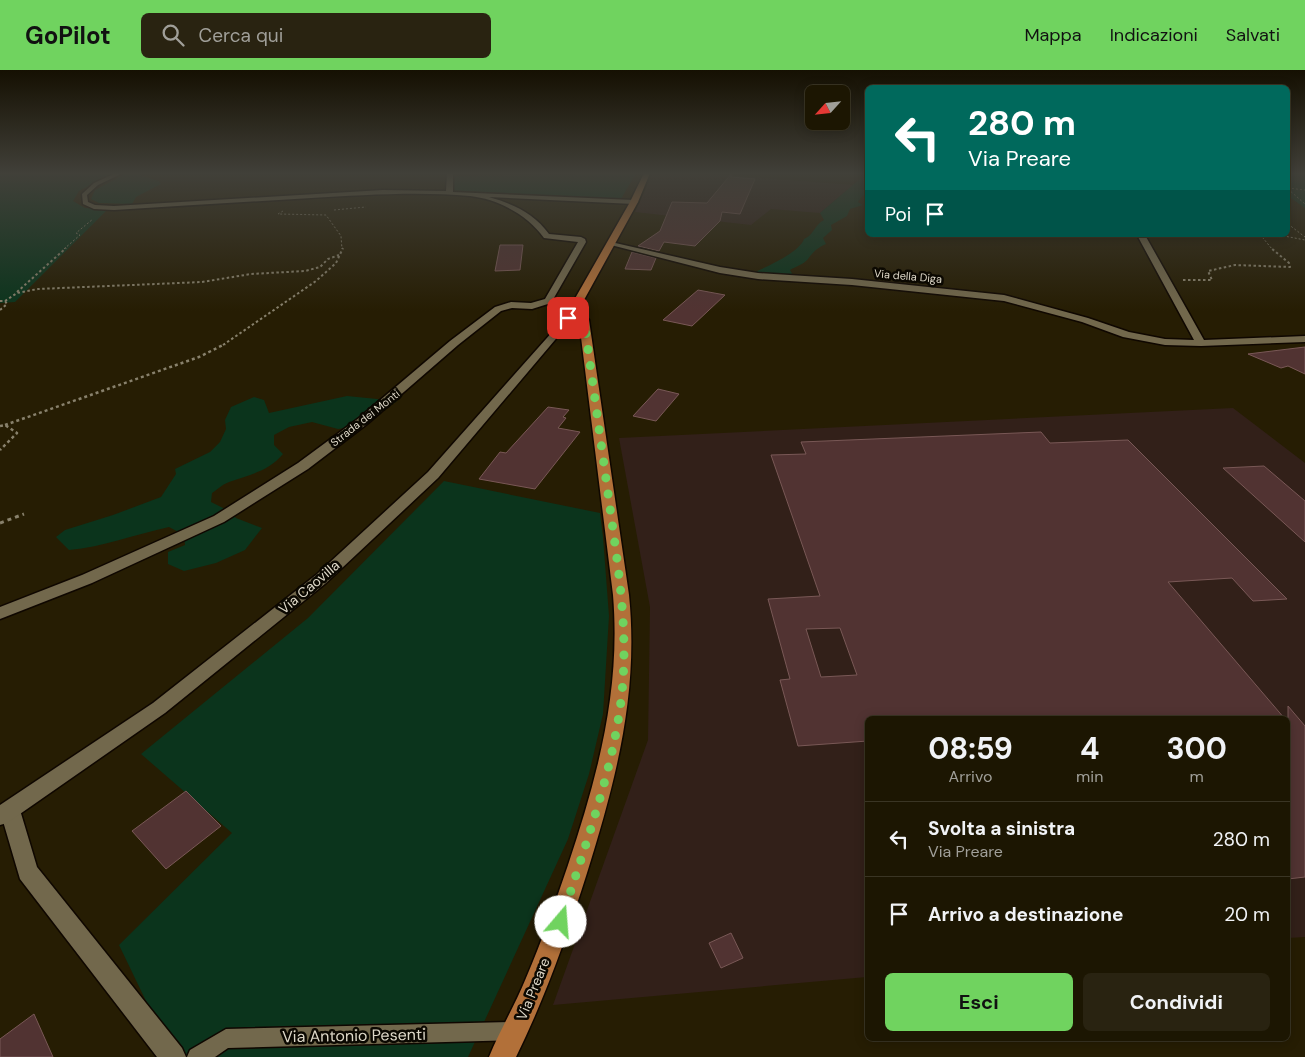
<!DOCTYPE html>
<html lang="it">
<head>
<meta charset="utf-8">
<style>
  body { margin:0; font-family:"DM Sans",sans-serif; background:#292311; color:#f1f3f6; height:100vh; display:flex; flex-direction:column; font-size:19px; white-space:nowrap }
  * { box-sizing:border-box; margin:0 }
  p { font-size:16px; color:#a09f99 }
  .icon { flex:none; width:28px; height:28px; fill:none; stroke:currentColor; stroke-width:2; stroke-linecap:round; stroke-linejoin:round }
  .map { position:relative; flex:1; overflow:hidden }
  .panel { position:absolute; left:865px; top:646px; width:425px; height:325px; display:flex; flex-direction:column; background:#1c1602; border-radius:8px; box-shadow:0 2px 12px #0003,0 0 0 1px #3a3524 }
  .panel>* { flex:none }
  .banner { position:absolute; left:865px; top:15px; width:425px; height:152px; border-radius:8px; box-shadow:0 2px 12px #0003,0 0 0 1px #3a3524; background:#00695c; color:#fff; overflow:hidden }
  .needle { width:32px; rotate:243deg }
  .controls { position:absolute; left:805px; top:15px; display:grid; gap:10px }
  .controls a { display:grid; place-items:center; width:45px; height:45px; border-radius:8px; background:#1c1602; box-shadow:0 2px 12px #0003,0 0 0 1px #3a3524; font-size:25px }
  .pin { position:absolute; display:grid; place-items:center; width:42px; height:42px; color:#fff; margin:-21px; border-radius:10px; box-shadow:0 2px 8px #0006 }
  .me { position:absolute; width:55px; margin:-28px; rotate:18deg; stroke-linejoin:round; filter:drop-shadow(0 0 4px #0008) }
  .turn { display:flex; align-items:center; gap:18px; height:105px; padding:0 20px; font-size:22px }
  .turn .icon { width:65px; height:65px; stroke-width:2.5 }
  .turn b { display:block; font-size:35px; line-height:42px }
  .then { display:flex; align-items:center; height:48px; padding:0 20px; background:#0003; gap:10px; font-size:19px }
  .eta { display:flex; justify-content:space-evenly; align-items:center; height:85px; text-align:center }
  .eta b { font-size:30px; font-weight:700; line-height:35px }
  .primary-button { display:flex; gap:10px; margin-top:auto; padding:10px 20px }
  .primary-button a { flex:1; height:58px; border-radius:8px; background:#70d35f; color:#111; font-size:20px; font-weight:700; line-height:58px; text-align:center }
  .primary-button a+a { background:#292311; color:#f1f3f6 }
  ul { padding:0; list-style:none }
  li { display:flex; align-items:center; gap:15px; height:75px; padding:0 20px; border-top:1px solid #3a3524 }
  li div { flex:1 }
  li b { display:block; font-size:19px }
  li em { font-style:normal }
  header { display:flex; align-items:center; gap:30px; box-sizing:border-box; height:70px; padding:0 25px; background:#70d35f; color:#111 }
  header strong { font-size:24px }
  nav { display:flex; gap:28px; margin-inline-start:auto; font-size:18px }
  .search { width:350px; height:45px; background:#292311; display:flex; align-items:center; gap:12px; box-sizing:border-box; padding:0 18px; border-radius:8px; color:#a09f99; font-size:19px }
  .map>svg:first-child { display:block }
  .industrial { fill:#322019 }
  .green { fill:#0b341c }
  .building { fill:#513332; stroke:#795856; fill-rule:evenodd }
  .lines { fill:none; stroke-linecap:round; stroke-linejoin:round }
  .lane-casing { stroke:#0f0700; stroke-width:3 }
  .street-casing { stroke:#0f0700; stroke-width:3 }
  .secondary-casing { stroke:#0f0700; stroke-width:3 }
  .primary-casing { stroke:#0f0700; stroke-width:3 }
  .path-far3 { stroke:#88816c; stroke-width:1; stroke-dasharray:2 2; stroke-linecap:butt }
  .path-far2 { stroke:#88816c; stroke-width:2; stroke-dasharray:2.5 2.5; stroke-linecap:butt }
  .path-far1 { stroke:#88816c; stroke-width:2.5; stroke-dasharray:3 3; stroke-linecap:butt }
  .path { stroke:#88816c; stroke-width:3; stroke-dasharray:4 4; stroke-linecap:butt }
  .lane { fill:#72684c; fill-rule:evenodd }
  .street { fill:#72684c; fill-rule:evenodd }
  .secondary { fill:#72684c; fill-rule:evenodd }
  .primary { fill:#b27039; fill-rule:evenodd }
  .route { stroke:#70d35f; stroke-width:9; stroke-dasharray:0 16.2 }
  .labels { text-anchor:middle; stroke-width:5; stroke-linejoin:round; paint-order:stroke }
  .far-street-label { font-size:11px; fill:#ded8c8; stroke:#0b0801 }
  .street-label { font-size:14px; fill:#ded8c8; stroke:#0b0801 }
  .near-street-label { font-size:16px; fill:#ded8c8; stroke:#0b0801 }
</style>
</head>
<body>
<header>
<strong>GoPilot</strong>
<div class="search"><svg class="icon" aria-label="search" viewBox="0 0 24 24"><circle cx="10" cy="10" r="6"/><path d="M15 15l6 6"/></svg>Cerca qui</div>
<nav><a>Mappa</a><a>Indicazioni</a><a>Salvati</a></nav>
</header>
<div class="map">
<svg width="1305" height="987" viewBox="0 0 1305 987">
  <rect width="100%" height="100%" fill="#261d03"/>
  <g class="industrial">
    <path d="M653 103H699L853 115 820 143 771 139 751 155 635 142Z"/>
    <path d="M1233 338 1305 393V867L1288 868V649H868L867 907 553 935 648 670 650 537 619 368Z"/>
  </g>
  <g class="green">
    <path d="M0 103H113L79 121 73 131 85 138 108 139 15 232 0 233Z"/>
    <path d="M127 103H139V105L159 111 161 114 136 127 132 134 99 133 91 129 95 120Z"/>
    <path d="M576 103H636L621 129 446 120V106L575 105Z"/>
    <path d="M867 103V123L862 126 858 132 863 135 850 139 847 146 831 155 832 160 823 168 826 174C817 178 813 182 808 189 804 194 795 197 790 200L794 207 752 203C765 198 800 182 804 169 815 164 814 155 824 150L820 143Z"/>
    <path d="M1288 103H1305V138L1288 126Z"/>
    <path d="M347 326 397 331 360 356 338 359 312 352 289 357 274 365V375L283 384C269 401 251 404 232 411 224 413 218 419 212 423L211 432 227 440 236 448 262 458 245 480 216 493 184 501 168 494V482L185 475 184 465 169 457C136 464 103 477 69 480L56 467 65 460 113 445 161 427 176 404 175 399 210 382 220 372 226 359 225 350 231 337 254 327 264 330 269 343Z"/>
    <path d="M444 411 600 443 603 467 609 546 603 644 589 704 568 769 468 987H173L119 875 232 763 141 684 308 548Z"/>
  </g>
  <g class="building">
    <path d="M732 103 731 107 755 109 740 144 722 142 720 151 695 176 664 172 659 181 638 176 660 161 672 132 707 133Z"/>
    <path d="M500 175H523L520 200 495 201Z"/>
    <path d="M632 182 656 188 651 200 625 199Z"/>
    <path d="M698 220 725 225 692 256 663 250Z"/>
    <path d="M1305 277V304L1288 296 1281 298 1248 284Z"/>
    <path d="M658 319 679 324 656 351 633 346Z"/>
    <path d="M548 337 569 340 563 347 566 348 558 358 580 362 535 419 479 409 500 382 506 383Z"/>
    <path d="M1041 362 1050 373 1128 370 1287 529 1253 531 1232 508 1168 512 1285 649H868V671L798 676 780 610 790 609 768 529 820 526 771 385 806 384 801 372ZM840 558 857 605 821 607 806 559Z"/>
    <path d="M1264 396 1305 431V472L1223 398Z"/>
    <path d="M1288 636 1305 656V807L1288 809Z"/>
    <path d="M186 721 221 756 166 799 132 761Z"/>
    <path d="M731 863 743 888 721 898 709 873Z"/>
    <path d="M34 944 53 987H0V969Z"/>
  </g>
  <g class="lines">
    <g class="lane-casing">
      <path id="lane" d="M515 952 522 954 524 961 522 968 515 970 228 978 215 987H187L190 980 226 959Z"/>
    </g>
    <g class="street-casing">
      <g id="street">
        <path d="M116 103H123L98 115 87 125 88 132 95 135 114 136 383 120 446 121 447 103H453V122L634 130 638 132 634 134 489 127C513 134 534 143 549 164L581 167 585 169 586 172 551 233 532 239 512 238 501 241 458 275 367 354 308 399 224 452 92 513 0 549V537L82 505 214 446 298 393 359 348 450 271 495 237 511 232 531 233 545 229 578 172 544 168C528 145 498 129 470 126 419 121 362 125 311 128 245 132 180 136 114 140L94 139 83 134 82 124 94 113Z"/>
        <path d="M1137 165H1145L1204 270 1305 266V272L1201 276 1165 275 1123 267 1082 252 1004 231 852 215 758 209 720 203 607 174 611 172 720 197 758 203 852 209 1004 225 1088 248 1129 262 1165 269 1194 270Z"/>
        <path d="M10 731 17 734 20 740 37 797 182 978 186 987H157L20 809 0 741 3 734Z"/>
      </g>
    </g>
    <g class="secondary-casing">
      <path id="secondary" d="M574 236 579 239 560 264 438 408 326 513 165 643 7 753 0 755V735L153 633 316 505 428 402 554 260 571 237Z"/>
    </g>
    <g class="primary-casing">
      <path id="primary" d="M644 103H650L638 132 579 239 589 250 629 525C639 623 616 710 587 803 567 866 545 928 516 987H489C500 960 515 935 526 908 542 871 555 833 568 795 598 705 621 620 613 525L579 251 569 239 630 132Z"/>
    </g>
    <g class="path-far3">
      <path d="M1288 118 1305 120"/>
      <path d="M1288 119 1305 134"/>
      <path d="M334 140 366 137"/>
      <path d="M283 141 278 144 326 145 341 166 342 179"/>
      <path d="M1288 154 1305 167"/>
      <path d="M1267 165 1263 168 1272 179"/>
      <path d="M1279 165 1305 170"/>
      <path d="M64 179 80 165 76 163 93 149"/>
    </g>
    <g class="path-far2">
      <path d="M1183 210H1212L1208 201 1235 195 1290 197 1289 193 1271 178"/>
      <path d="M17 222 66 178"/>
      <path d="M0 231H5L17 223 38 219 202 212 251 204 305 201 320 197 328 189 339 185"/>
      <path d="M0 240 7 234 5 231"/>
      <path d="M223 275 316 211 336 193 343 178"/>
    </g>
    <g class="path-far1">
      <path d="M5 355 199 287 225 274"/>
      <path d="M0 356 5 355 17 363 0 380"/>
    </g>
    <path class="path" d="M0 453 24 444"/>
    <use href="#lane" class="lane"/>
    <use href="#street" class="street"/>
    <use href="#secondary" class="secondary"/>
    <use href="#primary" class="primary"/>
  </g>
  <linearGradient id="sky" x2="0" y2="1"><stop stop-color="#151002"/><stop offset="0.43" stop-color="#414039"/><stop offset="1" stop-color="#414039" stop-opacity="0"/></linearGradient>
  <rect width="1305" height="241" fill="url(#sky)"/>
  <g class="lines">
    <path class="route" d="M561 852C584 777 614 700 622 622 628 562 619 503 611 445 602 380 593 315 584 250L574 239 568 248"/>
  </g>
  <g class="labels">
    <g class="far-street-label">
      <text transform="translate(908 206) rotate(5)" y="4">Via della Diga</text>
      <text transform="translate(365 348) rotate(-38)" y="4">Strada dei Monti</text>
    </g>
    <g class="street-label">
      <text transform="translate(309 517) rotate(-40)" y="5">Via Caovilla</text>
      <text transform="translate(533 919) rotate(-68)" y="5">Via Preare</text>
    </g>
    <g class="near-street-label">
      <text transform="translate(354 965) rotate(-1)" y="6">Via Antonio Pesenti</text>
    </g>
  </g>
</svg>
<div class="controls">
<a><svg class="needle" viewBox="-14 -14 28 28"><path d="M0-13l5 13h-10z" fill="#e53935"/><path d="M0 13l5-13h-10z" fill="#a09f99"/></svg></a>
</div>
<div class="pin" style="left:568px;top:248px;background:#d93025"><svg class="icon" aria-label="arrive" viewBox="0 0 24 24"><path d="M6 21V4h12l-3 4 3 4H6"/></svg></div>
<svg class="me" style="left:561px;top:852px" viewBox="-20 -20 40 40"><circle r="19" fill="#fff"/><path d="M0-13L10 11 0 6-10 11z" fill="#70d35f"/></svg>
<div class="banner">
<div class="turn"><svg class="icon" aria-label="left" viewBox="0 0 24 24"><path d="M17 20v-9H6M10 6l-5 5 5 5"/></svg><div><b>280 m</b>Via Preare</div></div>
<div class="then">Poi<svg class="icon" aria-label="arrive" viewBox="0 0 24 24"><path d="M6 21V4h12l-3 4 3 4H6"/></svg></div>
</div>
<section class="panel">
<div class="eta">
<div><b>08:59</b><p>Arrivo</p></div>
<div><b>4</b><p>min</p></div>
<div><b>300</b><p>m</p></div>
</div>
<ul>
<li><svg class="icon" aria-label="left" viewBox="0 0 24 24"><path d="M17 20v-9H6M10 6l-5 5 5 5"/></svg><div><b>Svolta a sinistra</b><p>Via Preare</p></div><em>280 m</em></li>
<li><svg class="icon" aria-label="arrive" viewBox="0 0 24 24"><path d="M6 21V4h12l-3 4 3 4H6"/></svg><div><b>Arrivo a destinazione</b></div><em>20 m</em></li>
</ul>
<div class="primary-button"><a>Esci</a><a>Condividi</a></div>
</section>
</div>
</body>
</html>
